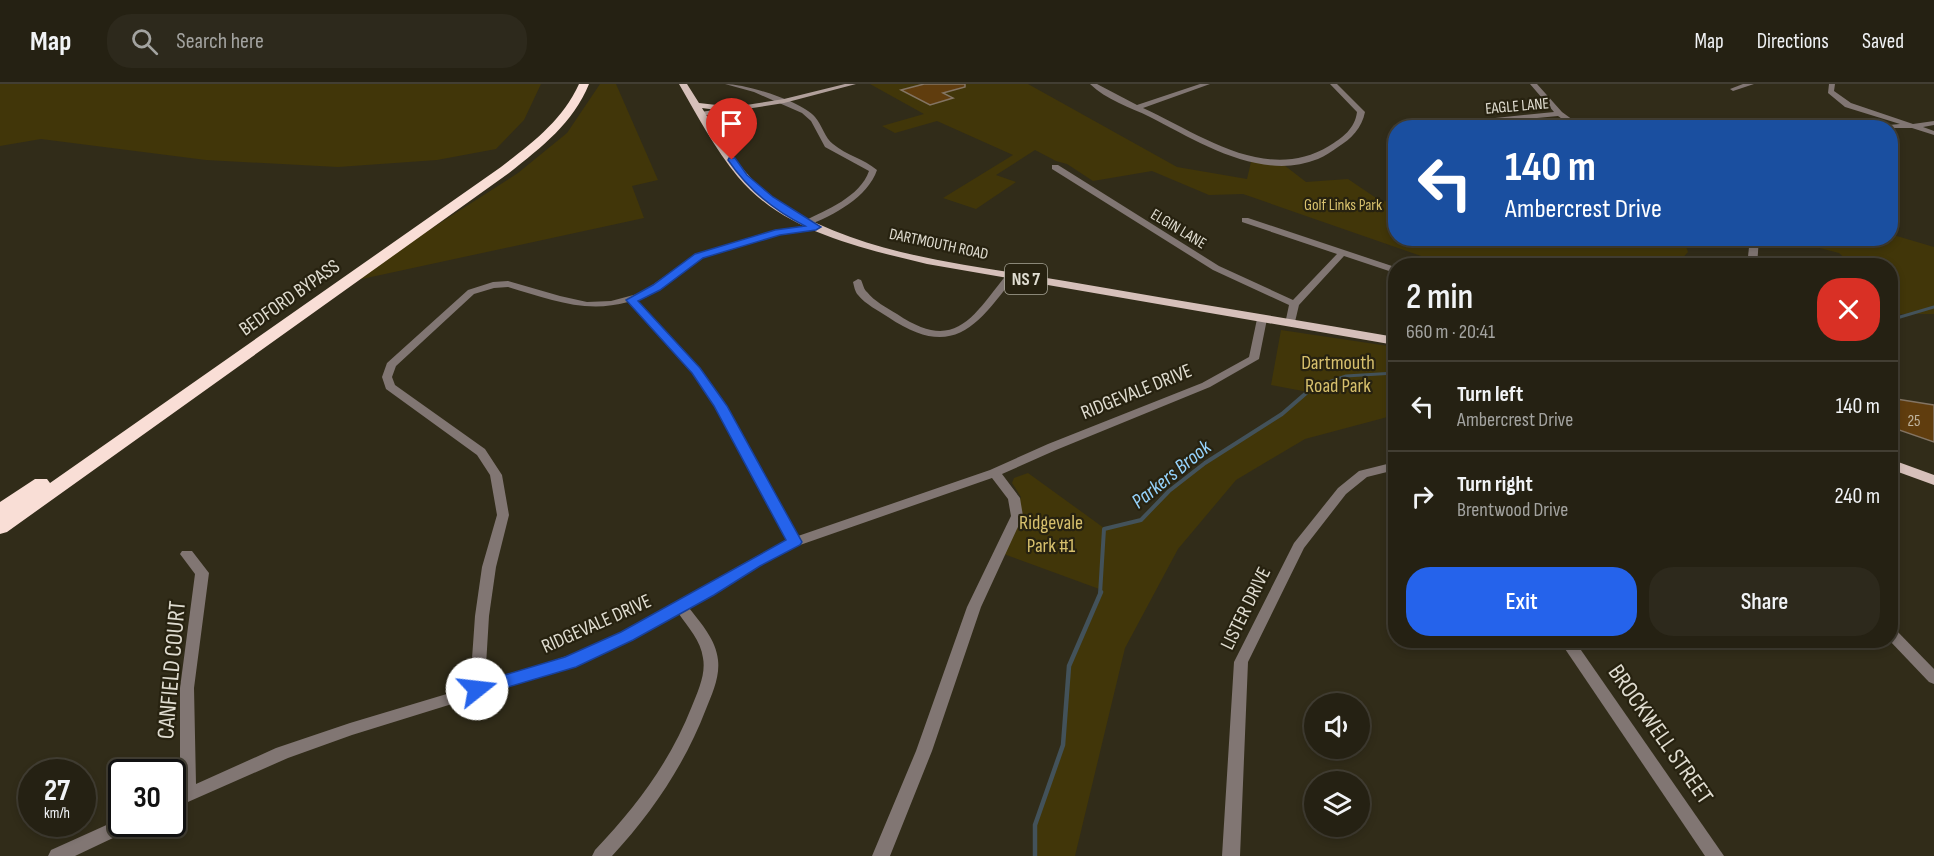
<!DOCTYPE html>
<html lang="en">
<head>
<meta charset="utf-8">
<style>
  body { margin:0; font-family:"Sofia Sans Condensed",sans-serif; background:#2d291c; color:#f1f3f6; height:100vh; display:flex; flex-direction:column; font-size:22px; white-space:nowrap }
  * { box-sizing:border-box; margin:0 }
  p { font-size:20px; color:#a3a3a0 }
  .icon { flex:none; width:33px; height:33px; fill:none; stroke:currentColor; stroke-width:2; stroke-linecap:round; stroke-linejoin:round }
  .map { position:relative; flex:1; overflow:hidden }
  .details { position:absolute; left:1388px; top:174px; width:510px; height:390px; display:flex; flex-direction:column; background:#252113; border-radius:24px; box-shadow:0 3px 9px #0003,0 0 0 2px #423e33 }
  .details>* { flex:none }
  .guide { position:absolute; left:1388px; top:36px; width:510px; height:126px; border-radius:24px; box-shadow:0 3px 9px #0003,0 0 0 2px #423e33; background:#1a4fa0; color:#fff; overflow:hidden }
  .buttons { position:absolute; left:1304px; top:609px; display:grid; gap:12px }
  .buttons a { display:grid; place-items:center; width:66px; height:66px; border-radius:50%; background:#252113; box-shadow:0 3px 9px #0003,0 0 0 2px #423e33; font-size:30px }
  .speed { position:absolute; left:18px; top:675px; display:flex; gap:12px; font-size:30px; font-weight:700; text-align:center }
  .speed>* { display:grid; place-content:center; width:78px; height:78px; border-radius:50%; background:#252113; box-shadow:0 3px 9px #0003,0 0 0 2px #423e33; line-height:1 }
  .speed small { font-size:15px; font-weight:400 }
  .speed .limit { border:3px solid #111; border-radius:9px; background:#fff; color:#111 }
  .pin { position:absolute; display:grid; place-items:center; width:51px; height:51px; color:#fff; margin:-62px -26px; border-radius:50% 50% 50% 0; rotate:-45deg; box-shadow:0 0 6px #0007 }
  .pin .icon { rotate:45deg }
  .me { position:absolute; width:66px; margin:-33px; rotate:74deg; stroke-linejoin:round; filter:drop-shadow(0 0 4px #0008) }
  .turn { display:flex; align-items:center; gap:21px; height:126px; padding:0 18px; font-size:27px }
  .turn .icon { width:78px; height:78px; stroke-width:2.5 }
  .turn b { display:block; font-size:42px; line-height:51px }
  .round { display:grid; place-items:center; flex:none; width:63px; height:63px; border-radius:24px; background:#2d291c }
  .headline { display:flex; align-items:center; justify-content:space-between; height:102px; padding:0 18px }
  h1 { font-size:36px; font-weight:600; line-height:45px }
  .button { display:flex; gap:12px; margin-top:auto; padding:12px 18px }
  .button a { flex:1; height:69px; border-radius:24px; background:#2563eb; color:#fff; font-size:24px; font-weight:600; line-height:69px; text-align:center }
  .button a+a { background:#2d291c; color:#f1f3f6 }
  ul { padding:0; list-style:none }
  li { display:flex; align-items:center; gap:18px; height:90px; padding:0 18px; border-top:2px solid #423e33 }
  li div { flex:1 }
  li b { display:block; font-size:22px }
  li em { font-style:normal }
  header { display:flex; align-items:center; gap:36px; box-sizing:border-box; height:84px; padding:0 30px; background:#252113; border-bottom:2px solid #423e33 }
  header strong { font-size:28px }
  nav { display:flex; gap:33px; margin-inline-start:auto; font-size:21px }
  .search { width:420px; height:54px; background:#2d291c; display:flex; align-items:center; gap:15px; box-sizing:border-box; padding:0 21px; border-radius:24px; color:#a3a3a0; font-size:22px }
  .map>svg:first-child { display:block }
  .green { fill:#413609 }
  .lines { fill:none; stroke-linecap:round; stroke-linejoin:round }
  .stream-far2 { stroke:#43525a; stroke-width:3 }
  .stream-far1 { stroke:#43525a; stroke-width:4 }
  .stream { stroke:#43525a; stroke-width:4.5 }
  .building { fill:#603d0e; stroke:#837463; stroke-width:1.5 }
  .street { fill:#817673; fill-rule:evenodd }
  .secondary { fill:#b1a09b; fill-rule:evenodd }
  .primary { fill:#d6c0ba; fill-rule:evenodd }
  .highway { fill:#f9ded6; fill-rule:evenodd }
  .route { fill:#2563eb; stroke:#184099; stroke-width:1.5 }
  .labels { text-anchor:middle; stroke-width:4.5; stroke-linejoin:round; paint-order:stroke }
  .far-street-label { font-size:16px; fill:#e0ddd1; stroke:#272210 }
  .far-park-label { font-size:16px; fill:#d7c06d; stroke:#272210 }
  .number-label { font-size:16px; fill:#c0b5a0 }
  .shield { fill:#272210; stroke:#a8a597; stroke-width:1.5 }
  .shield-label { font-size:18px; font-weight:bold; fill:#e0ddd1 }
  .street-label { font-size:20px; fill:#e0ddd1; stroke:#272210 }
  .park-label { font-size:20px; fill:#d7c06d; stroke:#272210 }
  .water-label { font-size:21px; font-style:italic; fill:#95d2fb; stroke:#272210 }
  .near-street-label { font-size:24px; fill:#e0ddd1; stroke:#272210 }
</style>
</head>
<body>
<header>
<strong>Map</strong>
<div class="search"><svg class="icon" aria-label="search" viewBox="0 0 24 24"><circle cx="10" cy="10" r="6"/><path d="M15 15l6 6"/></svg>Search here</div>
<nav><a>Map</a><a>Directions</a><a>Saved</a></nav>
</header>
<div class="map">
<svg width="1934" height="772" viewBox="0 0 1934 772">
  <rect width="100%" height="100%" fill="#312c19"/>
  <g class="green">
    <path d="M0 0H541L524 36 496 65 437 76 338 83 206 76 41 55 0 62Z"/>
    <path d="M600 0H616L658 96 632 102 644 134 348 198 518 89 567 49Z"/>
    <path d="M870 0H1028L1177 83 1247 95 1251 78 1284 81 1306 98 1348 95 1379 116 1395 119V154H1683L1688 168 1676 181H1447L1243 110 1209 111 1152 87 1093 97 1067 80 1056 77 1035 66 996 91 1016 98 976 125 943 114 1013 71 937 37 895 49 882 42 924 30Z"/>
    <path d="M1890 150 1934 163V230H1890V182L1852 181 1839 169 1785 155H1809L1841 164 1849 155 1890 154Z"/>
    <path d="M1281 246 1395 263V331L1305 355 1236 396 1178 465 1125 564 1075 772H1035V741L1063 661 1069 582 1102 506 1001 469 1021 413 1012 399 1014 394 1028 389 1104 444 1141 436 1169 407 1200 383 1282 330 1308 308 1271 301Z"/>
  </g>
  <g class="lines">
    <g class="stream-far2">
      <path d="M1890 236 1934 223"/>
      <path d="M1323 300 1346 292 1395 289"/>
    </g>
    <path class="stream-far1" d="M1100 510 1104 445 1141 436 1169 407 1205 379 1282 330 1312 304 1327 299"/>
    <path class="stream" d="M1035 772V741L1063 661 1069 582 1101 508"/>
  </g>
  <g class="building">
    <path d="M924 0H965V3L943 9 953 14 930 21 901 6Z"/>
    <path d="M1890 314 1934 321V358L1899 346 1890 325Z"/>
  </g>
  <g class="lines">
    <g class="street">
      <path d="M725 0C746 0 801 17 815 33 822 41 825 54 833 60 846 71 864 75 877 86 868 113 833 132 808 141H819V145L779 151 702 174 647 213 636 216 700 285 726 322 798 452 990 386 1048 360 1202 299 1249 273 1257 235 1262 232 1267 235 1259 275 1210 303 1056 366 1002 390 1020 414 1023 432 981 523 932 667 890 772H872L916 667 967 523 1011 432 1008 415 992 394 800 461 760 481 689 524C701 539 716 556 718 576 720 593 712 610 706 625 685 680 652 729 612 772H592L595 766C636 723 670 678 692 622 698 607 706 590 703 574 701 557 688 543 679 530L632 556 575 582 352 651 288 674 172 725V710L180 707V604L195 490 180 470 182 467H192L209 489 194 604 196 700 276 664 350 639 470 603 475 532 482 483 497 431 490 391 477 371 386 305 382 293 387 279 468 206 493 198 508 197 560 212 587 218 611 217 641 209 696 170 775 146 807 142 803 139 804 137C826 126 860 113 869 87L825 63 811 37 802 29 754 8ZM508 203C549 215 585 230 628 218L692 289 714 322 788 456C731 484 679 519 623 548 579 570 532 584 485 598L489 532 496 483 509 431 502 391 485 365 395 301 392 293 396 282 474 210 494 204Z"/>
      <path d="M1090 0H1097L1137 21 1200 0H1210L1143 24C1200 50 1266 100 1329 62 1342 54 1355 45 1357 28L1330 0H1337L1365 28C1362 44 1351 55 1338 63 1332 67 1325 72 1318 75 1261 98 1199 58 1150 33 1130 23 1106 16 1090 0Z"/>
      <path d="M1530 0H1537L1562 28 1584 44H1575L1558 32 1476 40 1472 38 1476 36 1554 28Z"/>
      <path d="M1743 0H1754L1733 7 1730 5Z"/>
      <path d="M1829 0H1835L1834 7 1851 19 1913 40 1934 37V41L1923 43 1934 47V51L1912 44H1855L1900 40 1845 23 1828 9Z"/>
      <path d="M1052 81H1058L1219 182 1293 216 1337 170 1242 138V134H1248L1395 183V189L1344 172 1299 221 1294 242H1286L1285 240 1289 221 1213 186 1052 85Z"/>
      <path d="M1750 154H1759L1757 182H1747Z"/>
      <path d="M1010 189 1015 192C976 244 952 276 888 233 879 227 865 220 858 211 855 208 854 202 853 198L858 195 861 196C863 200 864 206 867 208 874 217 887 224 897 230 955 269 972 234 1007 190Z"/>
      <path d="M1395 378V386L1367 393 1346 410 1304 464 1248 578 1240 772H1222L1234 578 1294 459 1338 404 1359 387Z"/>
      <path d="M1890 544 1895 545 1934 585V600L1929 598 1889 556Z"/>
      <path d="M1559 556H1574L1724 772H1705Z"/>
      <path d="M122 734V740H134L132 745 75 772H48L51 766Z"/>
    </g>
    <path class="secondary" d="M845 0H856L784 19 701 32 697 30 701 28 784 15Z"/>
    <g class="primary">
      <path d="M679 0H687L699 19 734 23 736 25 731 28 702 24C725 62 748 100 786 123 869 173 972 181 1065 197 1175 216 1285 234 1395 253V261L927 180C861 164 784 148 738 93 715 65 697 31 679 0Z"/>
      <path d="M1890 375 1934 391V401L1890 385Z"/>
    </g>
    <path class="highway" d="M579 0H589C573 39 542 63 509 89L7 448 0 450V418L35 395H47L50 399 501 83C532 59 562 37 579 0Z"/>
  </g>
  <path class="route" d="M729 74H735L747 91 773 113 821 143 816 146 780 151 703 174 660 206 638 217 700 284 727 322 802 458 800 461 760 482 714 511 633 556 576 583 477 612 471 610 469 605 471 601 565 573 621 548 786 456 714 322 692 289 626 216 653 201 695 170 775 146 805 142C775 127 747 104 728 76Z"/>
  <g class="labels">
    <g class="far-street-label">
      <text transform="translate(1517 21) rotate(-5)" y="6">EAGLE LANE</text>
      <text transform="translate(1179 144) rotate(31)" y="6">ELGIN LANE</text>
      <text transform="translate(939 159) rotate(12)" y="6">DARTMOUTH ROAD</text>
    </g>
    <g class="far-park-label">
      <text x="1343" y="126">Golf Links Park</text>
    </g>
    <g class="number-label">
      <text x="1914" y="342">25</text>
    </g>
    <rect class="shield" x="1005" y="180" width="42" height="30" rx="4.5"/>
    <g class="shield-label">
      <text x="1026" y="201">NS 7</text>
    </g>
    <g class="street-label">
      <text transform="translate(289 213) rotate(-35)" y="7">BEDFORD BYPASS</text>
      <text transform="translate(1136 307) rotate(-22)" y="7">RIDGEVALE DRIVE</text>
      <text transform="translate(1245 524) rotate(-64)" y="7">LISTER DRIVE</text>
      <text transform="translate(596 539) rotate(-24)" y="7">RIDGEVALE DRIVE</text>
    </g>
    <g class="park-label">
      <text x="1338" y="285">Dartmouth<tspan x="1338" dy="23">Road Park</tspan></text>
      <text x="1051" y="445">Ridgevale<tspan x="1051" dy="23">Park #1</tspan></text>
    </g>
    <g class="water-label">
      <text transform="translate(1171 390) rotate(-39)" y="7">Parkers Brook</text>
    </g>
    <g class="near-street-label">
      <text transform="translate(171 586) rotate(-85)" y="8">CANFIELD COURT</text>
      <text transform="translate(1661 650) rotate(55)" y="8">BROCKWELL STREET</text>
    </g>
  </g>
</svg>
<div class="buttons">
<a><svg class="icon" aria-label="sound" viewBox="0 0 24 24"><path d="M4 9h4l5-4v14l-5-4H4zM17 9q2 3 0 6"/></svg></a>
<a><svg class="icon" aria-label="layers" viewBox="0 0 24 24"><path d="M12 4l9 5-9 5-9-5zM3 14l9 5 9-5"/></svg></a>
</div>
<div class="speed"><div>27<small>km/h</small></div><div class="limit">30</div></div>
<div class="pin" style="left:732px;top:76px;background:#d93025"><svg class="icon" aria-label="arrive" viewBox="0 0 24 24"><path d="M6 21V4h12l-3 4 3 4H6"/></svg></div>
<svg class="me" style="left:477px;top:605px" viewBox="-20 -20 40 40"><circle r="19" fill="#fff"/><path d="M0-13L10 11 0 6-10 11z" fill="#2563eb"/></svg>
<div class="guide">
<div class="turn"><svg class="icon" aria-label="left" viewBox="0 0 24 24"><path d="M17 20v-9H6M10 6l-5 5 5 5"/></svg><div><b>140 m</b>Ambercrest Drive</div></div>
</div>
<section class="details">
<div class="headline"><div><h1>2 min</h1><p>660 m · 20:41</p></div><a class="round" style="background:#d93025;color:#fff"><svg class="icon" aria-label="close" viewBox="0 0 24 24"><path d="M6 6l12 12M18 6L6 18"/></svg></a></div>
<ul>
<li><svg class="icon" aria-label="left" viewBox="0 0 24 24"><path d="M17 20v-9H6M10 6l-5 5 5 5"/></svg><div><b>Turn left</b><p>Ambercrest Drive</p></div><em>140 m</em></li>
<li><svg class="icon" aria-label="right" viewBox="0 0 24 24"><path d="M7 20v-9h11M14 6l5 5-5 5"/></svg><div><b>Turn right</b><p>Brentwood Drive</p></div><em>240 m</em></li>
</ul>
<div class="button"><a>Exit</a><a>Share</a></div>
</section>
</div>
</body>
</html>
